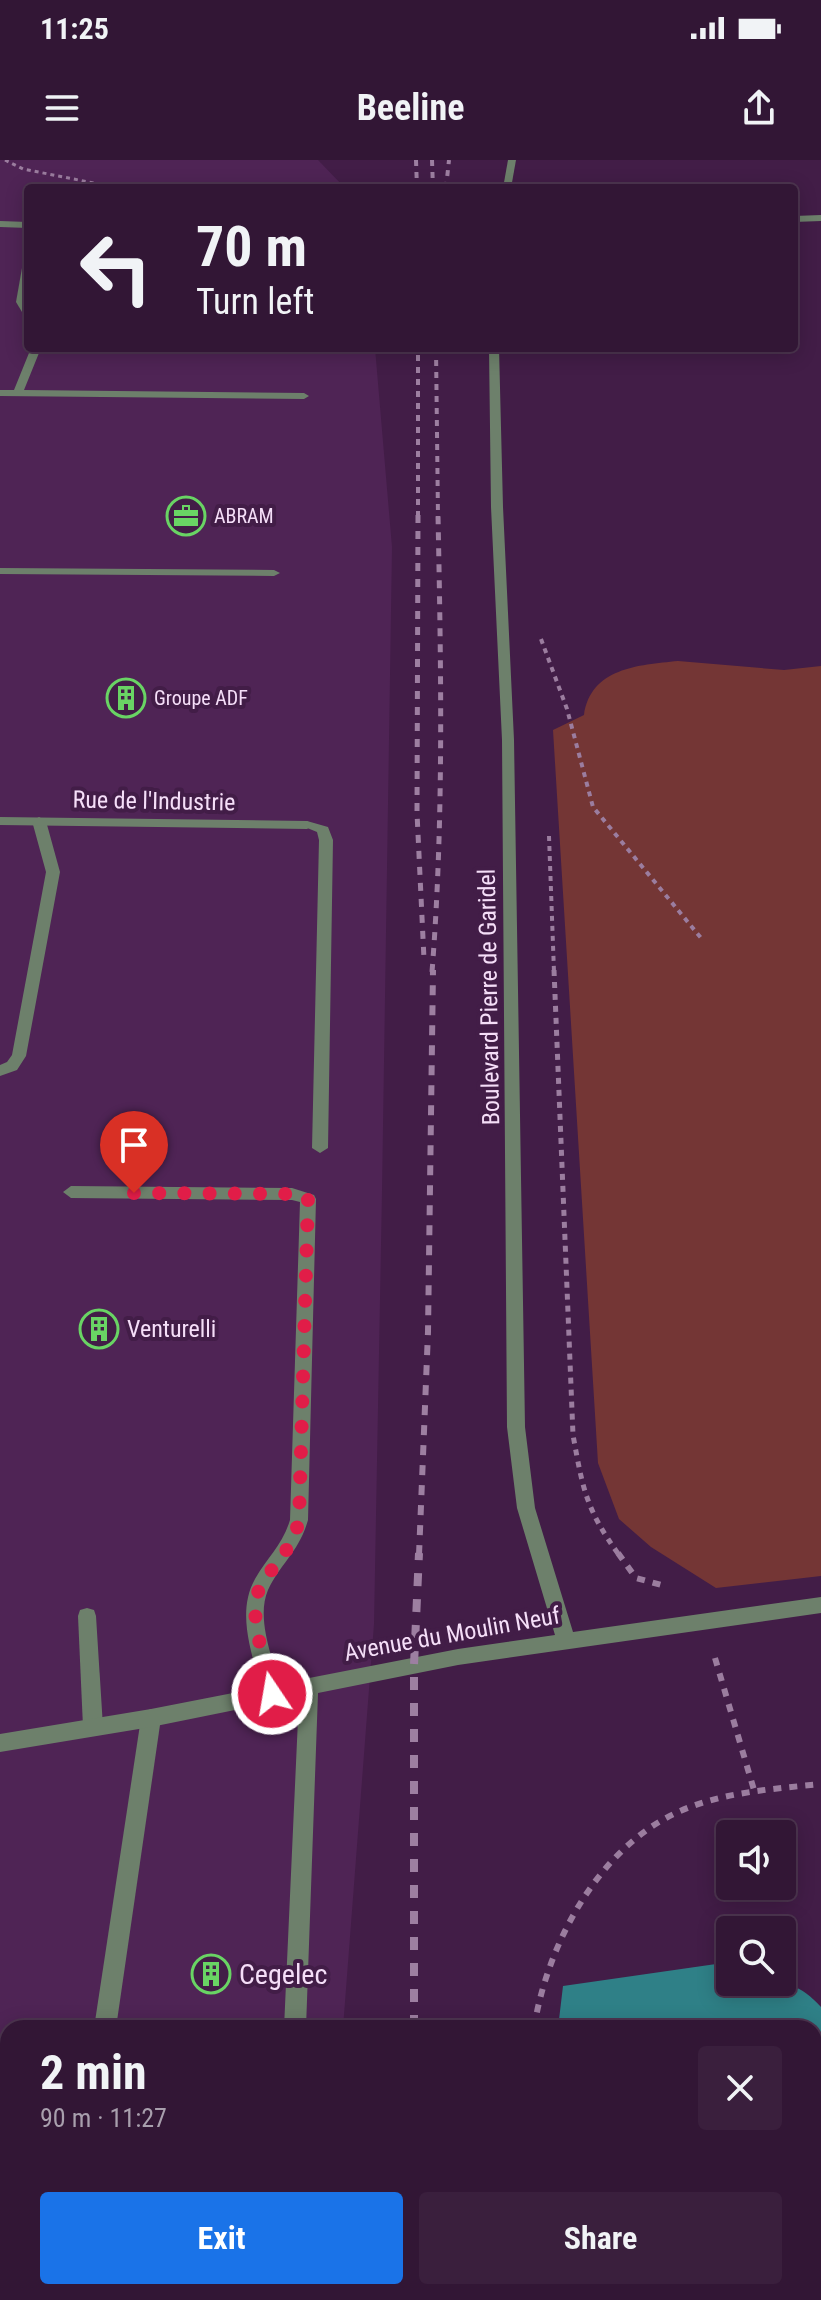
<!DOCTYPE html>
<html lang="en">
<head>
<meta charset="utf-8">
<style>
  body { margin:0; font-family:"Roboto Condensed",sans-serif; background:#3a1f3d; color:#f1f3f6; height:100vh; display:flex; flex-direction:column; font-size:30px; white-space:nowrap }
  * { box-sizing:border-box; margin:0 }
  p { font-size:26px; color:#a89fad }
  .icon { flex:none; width:44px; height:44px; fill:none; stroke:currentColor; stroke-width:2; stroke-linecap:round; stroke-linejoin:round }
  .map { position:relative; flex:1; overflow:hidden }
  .drawer { position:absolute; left:0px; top:1860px; width:822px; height:280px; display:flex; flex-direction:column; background:#321635; border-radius:24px 24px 0 0; box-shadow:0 4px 20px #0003,0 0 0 2px #4d3550 }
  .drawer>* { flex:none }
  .banner { position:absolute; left:24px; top:24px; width:774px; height:168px; border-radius:8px; box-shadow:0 4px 20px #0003,0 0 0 2px #4d3550; background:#321635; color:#f1f3f6; overflow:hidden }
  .fabs { position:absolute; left:716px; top:1660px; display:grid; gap:16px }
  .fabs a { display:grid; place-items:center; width:80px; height:80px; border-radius:8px; background:#321635; box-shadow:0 4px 20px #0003,0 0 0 2px #4d3550; font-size:40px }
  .pin { position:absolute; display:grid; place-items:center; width:68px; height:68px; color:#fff; margin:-82px -34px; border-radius:50% 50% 50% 0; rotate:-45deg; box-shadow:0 0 8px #0007 }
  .pin .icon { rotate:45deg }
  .me { position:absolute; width:88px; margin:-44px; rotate:348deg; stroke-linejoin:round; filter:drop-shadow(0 0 6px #0008) }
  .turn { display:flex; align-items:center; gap:28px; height:168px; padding:0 40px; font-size:36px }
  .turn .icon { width:104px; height:104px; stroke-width:2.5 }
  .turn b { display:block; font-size:56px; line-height:68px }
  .round { display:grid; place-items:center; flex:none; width:84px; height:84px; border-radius:8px; background:#3a1f3d }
  .head { display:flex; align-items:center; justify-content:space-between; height:136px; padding:0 40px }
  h1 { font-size:48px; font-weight:700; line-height:60px }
  .primary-button { display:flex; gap:16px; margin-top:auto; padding:16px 40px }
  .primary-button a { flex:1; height:92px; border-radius:8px; background:#1a73e8; color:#fff; font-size:32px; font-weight:700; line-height:92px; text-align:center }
  .primary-button a+a { background:#3a1f3d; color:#f1f3f6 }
  .status { display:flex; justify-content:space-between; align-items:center; height:56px; padding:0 40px; background:#321635; direction:ltr }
  .status svg { height:22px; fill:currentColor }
  header { display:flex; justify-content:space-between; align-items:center; height:104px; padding:0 40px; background:#321635; font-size:36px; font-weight:700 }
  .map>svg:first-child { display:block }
  .built { fill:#4f2455 }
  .green { fill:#743635 }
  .water { fill:#2f8087 }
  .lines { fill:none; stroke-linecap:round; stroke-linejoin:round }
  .path-far3 { stroke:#9b7d9f; stroke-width:3; stroke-dasharray:4 4; stroke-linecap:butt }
  .path-far2 { stroke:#9b7d9f; stroke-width:4; stroke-dasharray:5 5; stroke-linecap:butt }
  .path-far1 { stroke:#9b7d9f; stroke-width:5; stroke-dasharray:6 6; stroke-linecap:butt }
  .path { stroke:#9b7d9f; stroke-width:6; stroke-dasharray:8 8; stroke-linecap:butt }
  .service { fill:#6d806b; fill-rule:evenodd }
  .minor { fill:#6d806b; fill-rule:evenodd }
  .tertiary { fill:#6d806b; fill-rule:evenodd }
  .rail-far3 { stroke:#9d7fa1; stroke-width:4; stroke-dasharray:6 6; stroke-linecap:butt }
  .rail-far2 { stroke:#9d7fa1; stroke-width:5; stroke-dasharray:8 8; stroke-linecap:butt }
  .rail-far1 { stroke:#9d7fa1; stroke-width:6; stroke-dasharray:10 10; stroke-linecap:butt }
  .rail { stroke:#9d7fa1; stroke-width:8; stroke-dasharray:13 13; stroke-linecap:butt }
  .route { stroke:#e11d48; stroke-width:14; stroke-dasharray:0 25.2 }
  .labels { text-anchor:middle; stroke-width:8; stroke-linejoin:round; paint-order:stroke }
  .far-poi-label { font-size:20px; fill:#f5def8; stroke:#421d47; text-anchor:start }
  .street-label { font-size:24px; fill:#f5def8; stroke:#421d47 }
  .poi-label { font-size:24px; fill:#f5def8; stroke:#421d47; text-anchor:start }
  .near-poi-label { font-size:28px; fill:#f5def8; stroke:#421d47; text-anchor:start }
</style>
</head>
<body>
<div class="status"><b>11:25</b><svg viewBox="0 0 49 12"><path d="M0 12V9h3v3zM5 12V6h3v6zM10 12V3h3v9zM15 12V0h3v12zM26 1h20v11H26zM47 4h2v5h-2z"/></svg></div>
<header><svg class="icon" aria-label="menu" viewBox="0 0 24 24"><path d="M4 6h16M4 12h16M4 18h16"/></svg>Beeline<svg class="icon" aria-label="share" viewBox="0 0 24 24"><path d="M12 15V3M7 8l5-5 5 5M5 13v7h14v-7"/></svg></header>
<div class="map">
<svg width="821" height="2140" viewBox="0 0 821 2140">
  <rect width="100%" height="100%" fill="#421d47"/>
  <path class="built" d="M0 0H318L345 28H28V188H375L392 387 382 1031 374 1464 343 1868H8V2132H323V2140H0Z"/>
  <path class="green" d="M678 501 784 510 821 506V1416L716 1428 651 1387 619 1359 598 1303 553 570 584 555C591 508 638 505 678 501Z"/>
  <path class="water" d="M730 1802V1822C770 1822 792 1815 821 1847V2140H558L557 2132H814V1868H558L563 1826Z"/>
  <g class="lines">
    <path class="path-far3" d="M5 0 23 9 119 28"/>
    <g class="path-far2">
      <path d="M541 479 567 549 593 647 701 778"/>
      <path d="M549 676 554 812"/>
    </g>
    <path class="path-far1" d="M554 810 573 1275C583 1330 586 1349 619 1395"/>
    <g class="path">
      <path d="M618 1393 636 1418 665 1426"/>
      <path d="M715 1498 754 1630"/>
      <path d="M534 1868C547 1785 598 1688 678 1652 722 1632 773 1629 821 1624"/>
      <path d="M537 2132V2140"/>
    </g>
    <g class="service">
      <path d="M0 61 28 62V68L0 67Z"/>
      <path d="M27 105 28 158 25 157 16 142 22 108Z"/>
      <path d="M31 188H41L24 230 304 233 309 236 304 239 0 236V230H14Z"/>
      <path d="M0 408 274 410 280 413 274 416 0 414Z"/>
      <path d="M39 657 46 661 60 712 26 896 17 910 0 916V905L7 902 12 895 46 712 32 661Z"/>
      <path d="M307 661 328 667 333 680 328 988 320 993 312 988 319 680 317 672 300 665Z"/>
      <path d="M71 1026 292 1028 314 1035 316 1039 308 1360C299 1392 280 1404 268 1430 255 1460 275 1504 282 1534L279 1540 272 1542 265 1540 262 1534C254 1497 235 1455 255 1419 267 1398 283 1384 290 1360L300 1042 292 1040 71 1038 63 1032Z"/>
      <path d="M87 1448 94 1450 96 1456 103 1567 100 1573 93 1576 86 1573 83 1567 78 1456 80 1450Z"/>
      <path d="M151 1549 158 1552 161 1558 116 1868H94L141 1558 144 1552Z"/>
      <path d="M0 2122 8 2123V2132H76L79 2138 0 2140Z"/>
    </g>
    <path class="minor" d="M0 657 307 661 314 665 307 669 0 665Z"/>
    <g class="tertiary">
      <path d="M508 0H516L511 28H503Z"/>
      <path d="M821 55V61L794 62V56Z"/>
      <path d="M489 188H499L503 347 514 580 525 1267 535 1348 573 1472 821 1437V1453L458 1505 318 1533 306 1868H284L299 1537 151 1567 0 1592V1574L151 1549 458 1489 555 1475 517 1348 507 1267 502 580 491 347Z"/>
      <path d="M273 2132H297L296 2140H272Z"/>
    </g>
    <g class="rail-far3">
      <path d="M416 0 417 28"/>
      <path d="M432 0 433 28"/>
      <path d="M446 28 449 0"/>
      <path d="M436 188 438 357"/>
      <path d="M418 357V188"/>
    </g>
    <g class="rail-far2">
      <path d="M418 355 417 653 424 799"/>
      <path d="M432 812C444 659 441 507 438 355"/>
    </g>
    <path class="rail-far1" d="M419 1395 428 1172 433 810"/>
    <g class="rail">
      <path d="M414 1868V1505L419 1393"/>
      <path d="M415 2132V2140"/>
    </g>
  </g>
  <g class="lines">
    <path class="route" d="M134 1033 299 1034 308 1039 299 1360C292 1392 273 1403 259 1430 247 1453 267 1508 272 1534"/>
  </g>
  <defs>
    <g id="office-ring" transform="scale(2)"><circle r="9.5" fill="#421d47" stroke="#69d464" stroke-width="1.5"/><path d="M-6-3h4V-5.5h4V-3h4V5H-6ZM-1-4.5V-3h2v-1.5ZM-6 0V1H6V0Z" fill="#69d464"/></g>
    <g id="building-ring" transform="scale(2)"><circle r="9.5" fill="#421d47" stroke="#69d464" stroke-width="1.5"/><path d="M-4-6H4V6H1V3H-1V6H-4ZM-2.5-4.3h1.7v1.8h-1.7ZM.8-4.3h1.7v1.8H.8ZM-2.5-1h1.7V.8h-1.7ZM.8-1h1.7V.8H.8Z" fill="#69d464"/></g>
  </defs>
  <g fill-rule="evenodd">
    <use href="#office-ring" x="186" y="356"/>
    <use href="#building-ring" x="126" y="538"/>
    <use href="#building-ring" x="99" y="1169"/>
    <use href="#building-ring" x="211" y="1814"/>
  </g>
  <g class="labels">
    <g class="far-poi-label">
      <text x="214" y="363">ABRAM</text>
      <text x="154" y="545">Groupe ADF</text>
    </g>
    <g class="street-label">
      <text transform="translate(154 641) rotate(1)" y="8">Rue de l'Industrie</text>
      <text transform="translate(489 837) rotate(-91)" y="8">Boulevard Pierre de Garidel</text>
      <text transform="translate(452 1474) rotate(-10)" y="8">Avenue du Moulin Neuf</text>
    </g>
    <g class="poi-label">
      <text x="127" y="1177">Venturelli</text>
    </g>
    <g class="near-poi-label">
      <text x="239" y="1824">Cegelec</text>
    </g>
  </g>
</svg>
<div class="fabs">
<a><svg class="icon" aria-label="sound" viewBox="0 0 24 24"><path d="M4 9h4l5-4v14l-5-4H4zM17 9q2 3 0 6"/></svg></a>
<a><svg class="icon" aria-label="search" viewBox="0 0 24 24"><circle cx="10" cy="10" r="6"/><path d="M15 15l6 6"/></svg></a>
</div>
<div class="pin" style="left:134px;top:1033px;background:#d93025"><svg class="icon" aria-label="arrive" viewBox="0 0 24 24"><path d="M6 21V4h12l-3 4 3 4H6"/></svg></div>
<svg class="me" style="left:272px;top:1534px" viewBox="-20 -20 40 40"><circle r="17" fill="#e11d48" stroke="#fff" stroke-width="3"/><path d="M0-11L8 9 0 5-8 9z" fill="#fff"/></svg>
<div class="banner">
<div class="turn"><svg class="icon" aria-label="left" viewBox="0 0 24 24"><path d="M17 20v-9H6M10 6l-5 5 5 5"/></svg><div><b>70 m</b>Turn left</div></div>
</div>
<section class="drawer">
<div class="head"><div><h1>2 min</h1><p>90 m · 11:27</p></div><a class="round"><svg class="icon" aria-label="close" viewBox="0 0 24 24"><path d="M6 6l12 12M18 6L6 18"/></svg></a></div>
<div class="primary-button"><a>Exit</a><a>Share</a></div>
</section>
</div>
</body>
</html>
